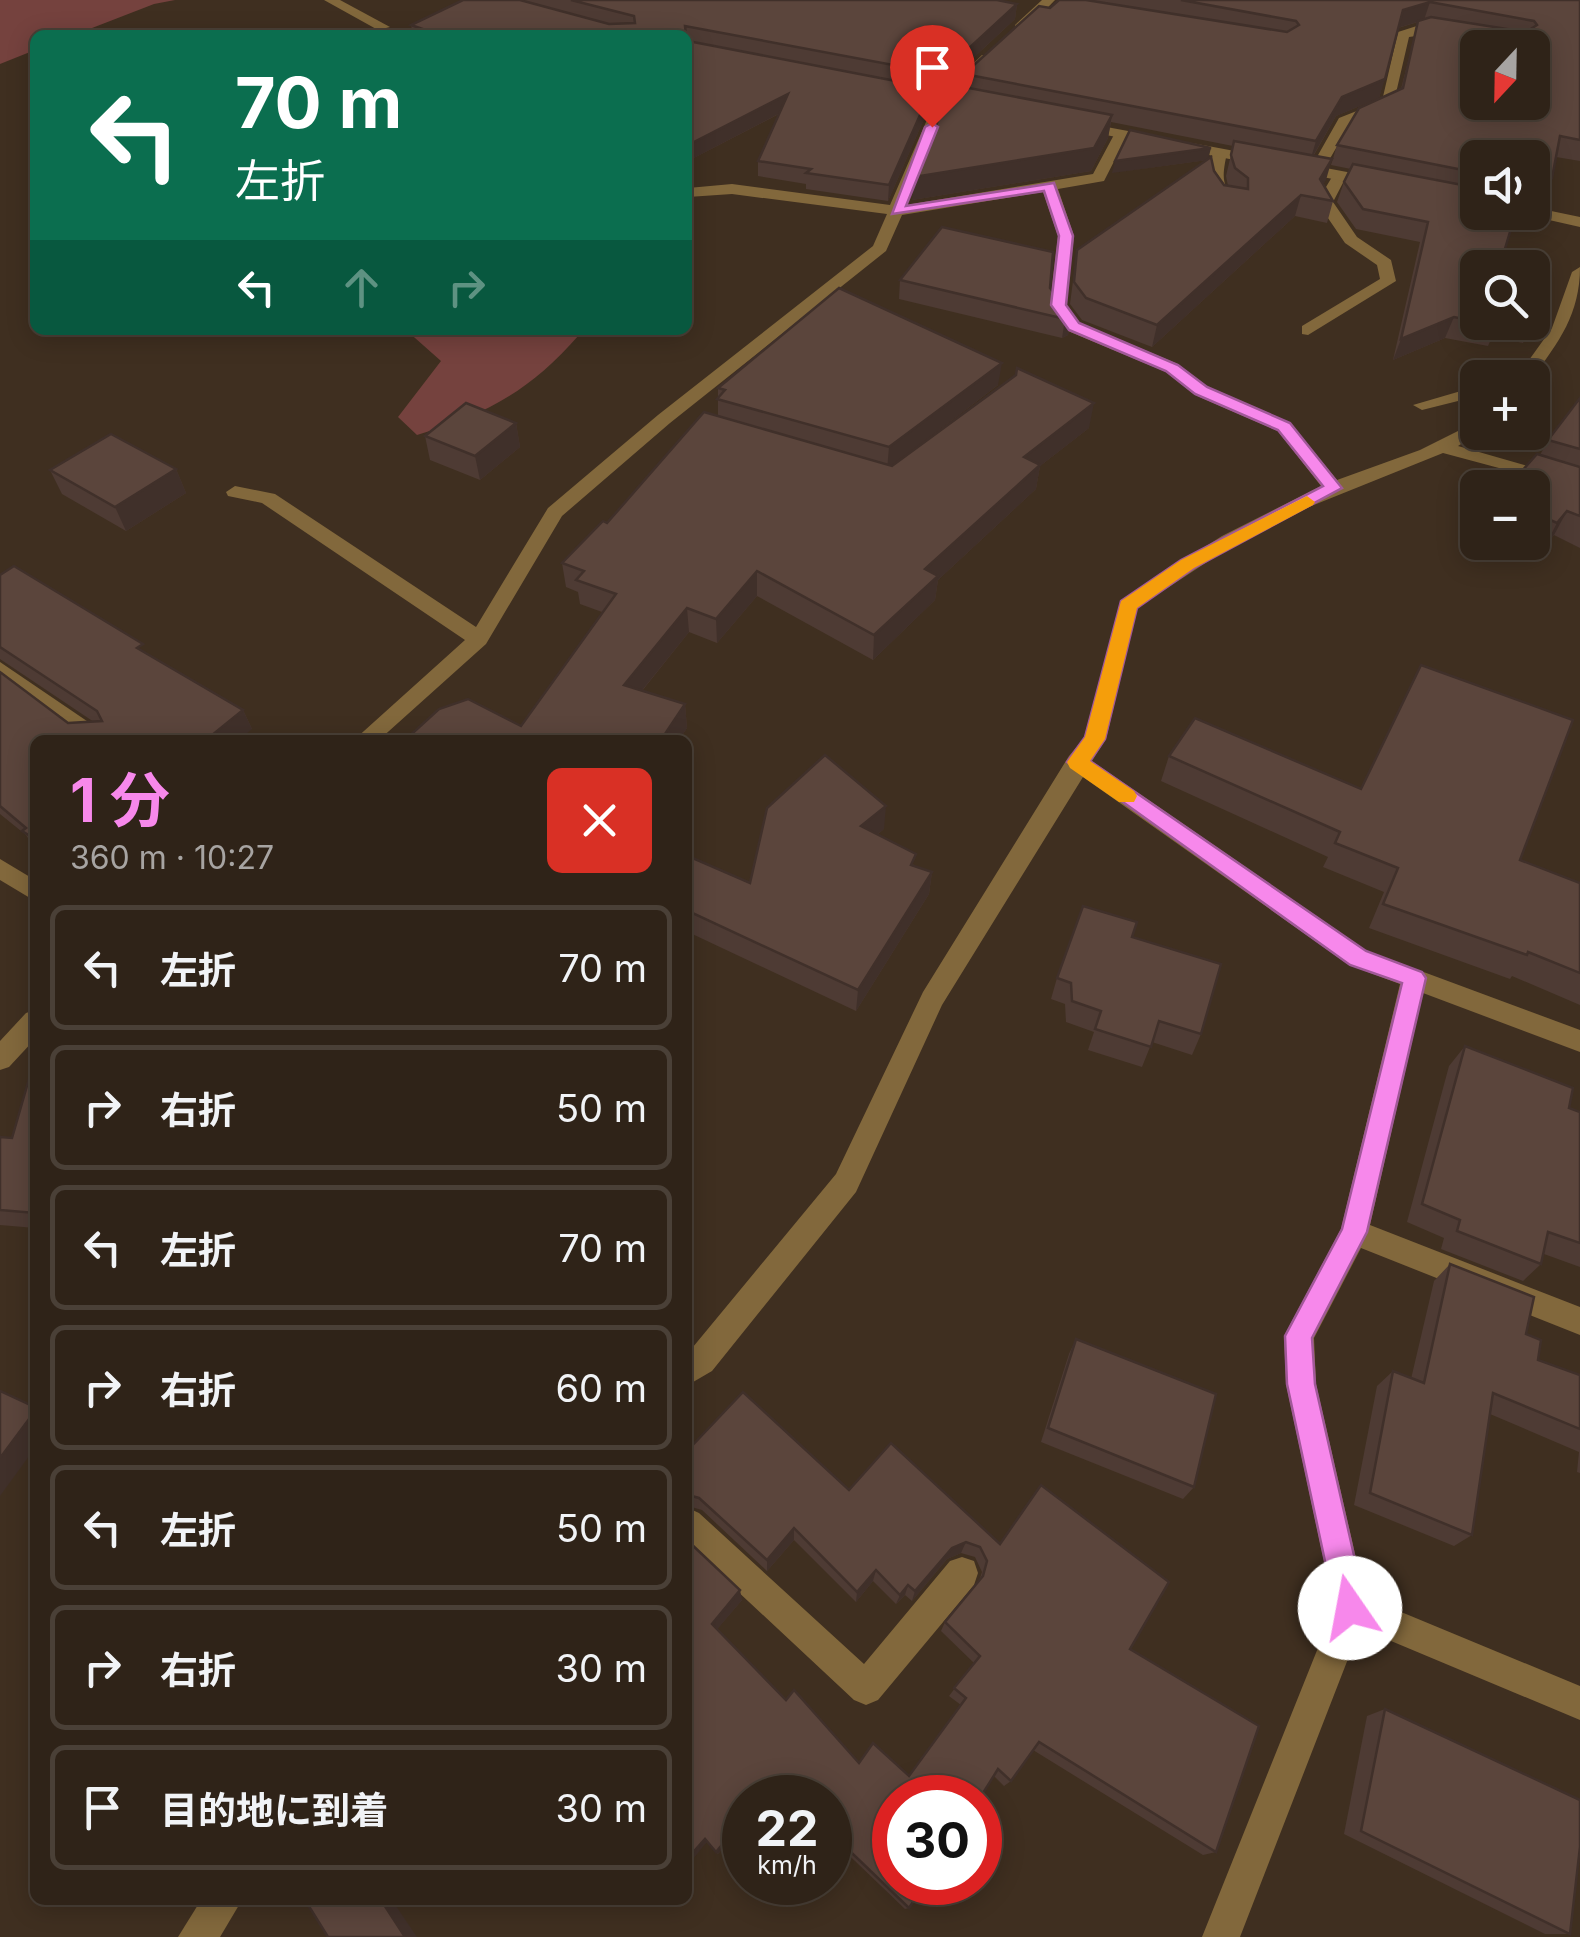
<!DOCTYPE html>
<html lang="ja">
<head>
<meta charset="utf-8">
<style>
  body { margin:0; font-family:Inter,"Noto Sans JP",sans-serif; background:#3b2f25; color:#f1f3f6; height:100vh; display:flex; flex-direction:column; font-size:38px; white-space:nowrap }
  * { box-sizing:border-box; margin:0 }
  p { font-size:32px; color:#a7a4a2 }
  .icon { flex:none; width:55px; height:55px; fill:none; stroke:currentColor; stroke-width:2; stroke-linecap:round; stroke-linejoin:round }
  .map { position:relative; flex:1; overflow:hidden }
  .details { position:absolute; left:30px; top:735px; width:662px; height:1170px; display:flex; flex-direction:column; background:#2f2318; border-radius:15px; box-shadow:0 5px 25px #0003,0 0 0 2px #4a4037 }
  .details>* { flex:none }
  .hud { position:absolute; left:30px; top:30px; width:662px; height:305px; border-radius:15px; box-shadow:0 5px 25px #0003,0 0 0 2px #4a4037; background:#0b6e4f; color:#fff; overflow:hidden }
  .needle { width:65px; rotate:202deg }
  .tools { position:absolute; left:1460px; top:30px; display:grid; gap:20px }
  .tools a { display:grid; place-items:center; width:90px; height:90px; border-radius:15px; background:#2f2318; box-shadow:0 5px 25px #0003,0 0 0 2px #4a4037; font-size:50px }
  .speed { position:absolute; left:722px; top:1775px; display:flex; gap:20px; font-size:50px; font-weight:700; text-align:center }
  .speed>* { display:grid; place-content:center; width:130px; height:130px; border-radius:50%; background:#2f2318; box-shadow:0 5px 25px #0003,0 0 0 2px #4a4037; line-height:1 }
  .speed small { font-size:25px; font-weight:400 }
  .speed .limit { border:15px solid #d22; background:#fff; color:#111 }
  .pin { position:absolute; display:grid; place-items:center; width:85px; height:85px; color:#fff; margin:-102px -42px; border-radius:50% 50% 50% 0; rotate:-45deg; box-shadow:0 0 10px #0007 }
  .pin .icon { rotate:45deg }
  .me { position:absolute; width:110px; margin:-55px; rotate:348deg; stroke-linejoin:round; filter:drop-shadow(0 0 8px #0008) }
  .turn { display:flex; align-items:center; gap:35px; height:210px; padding:0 40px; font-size:45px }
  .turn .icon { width:130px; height:130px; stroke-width:2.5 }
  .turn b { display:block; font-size:70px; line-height:85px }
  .lanes { display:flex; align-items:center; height:95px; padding:0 40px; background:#0003; justify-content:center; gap:50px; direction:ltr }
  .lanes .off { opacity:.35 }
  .round { display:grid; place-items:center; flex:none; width:105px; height:105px; border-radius:15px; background:#3b2f25 }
  .overview { display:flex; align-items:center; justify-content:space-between; height:170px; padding:0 40px }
  h1 { font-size:60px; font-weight:700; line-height:75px; color:#f788eb }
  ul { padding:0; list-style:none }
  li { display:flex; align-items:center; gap:30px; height:125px; margin:0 20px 15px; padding:0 20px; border:5px solid #4a4037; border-radius:15px }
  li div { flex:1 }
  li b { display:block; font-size:38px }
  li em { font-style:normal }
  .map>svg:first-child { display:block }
  .green { fill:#75423e }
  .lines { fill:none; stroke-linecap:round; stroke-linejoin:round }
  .minor { fill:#82683c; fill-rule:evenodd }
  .tertiary { fill:#82683c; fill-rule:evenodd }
  .wall { fill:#4e3b34 }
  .shaded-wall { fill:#40302a }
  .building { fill:#5b453c; stroke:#40302a; stroke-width:2.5; fill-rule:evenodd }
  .route { fill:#f788eb; stroke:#a15899; stroke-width:2.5 }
  .slow { fill:#f59e0b }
</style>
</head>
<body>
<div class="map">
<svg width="1580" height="1937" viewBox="0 0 1580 1937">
  <rect width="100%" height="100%" fill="#3f2f20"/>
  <g class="green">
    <path d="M0 0H175L154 4 74 35H35V50L0 64Z"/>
    <path d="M406 330H574L579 335C530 391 487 414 417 435L398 417 441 361Z"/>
  </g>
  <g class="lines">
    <g class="minor">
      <path d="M324 0H340L390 27 378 30Z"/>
      <path d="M1042 0H1055L1025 31H1015V25Z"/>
      <path d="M1423 24 1452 31 1409 37 1393 106 1350 124 1321 174H1311L1309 171 1339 118 1382 101 1398 32Z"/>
      <path d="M982 55 994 58 949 101 906 205 1093 174 1116 131H1126L1128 134 1104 181 1058 189 1074 236 1066 305 1080 323 1178 364 1207 387 1290 423 1337 480 1420 450 1478 421 1480 432 1458 446 1580 481V494L1548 481 1443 453 1289 515 1210 560 1137 608 1106 739 1092 761 1367 951 1580 1030V1052L1423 993 1370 1225 1580 1307V1335L1361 1248 1314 1338 1316 1384 1365 1597 1580 1686V1720L1360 1628 1240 1937H1202L1334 1608 1286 1384 1284 1336 1341 1229 1400 984 1349 965 1083 777 942 1005 856 1192 712 1371 688 1385V1353L836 1174 923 992 1069 756 1084 738 1121 600 1222 536 1321 486 1278 431 1195 395 1166 372 1068 331 1050 305 1058 236 1043 192 902 215 886 251 670 423 562 516 486 644 379 740H354L465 640 262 503 228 496 226 492 235 486 275 494 476 627 548 508 658 415 873 246 887 214 732 194 688 197V188L732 184 890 205 936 99Z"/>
      <path d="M1220 149 1227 153C1223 172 1220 185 1235 199L1227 204 1214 197 1208 176 1213 153Z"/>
      <path d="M1340 171 1347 175 1333 202 1357 237 1391 260 1396 281 1308 335 1302 334V326L1380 279 1377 265 1345 243 1317 202 1335 172Z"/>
      <path d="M1580 267C1580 314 1559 342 1532 378H1516L1552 328 1572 272Z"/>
      <path d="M1478 386V396L1422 410 1413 405Z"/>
      <path d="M0 662 106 734 109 740H82L0 680Z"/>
      <path d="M0 859 35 880V901L0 880Z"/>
      <path d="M35 1010V1039L9 1067 0 1070V1041L26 1013Z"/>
      <path d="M688 1508 699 1513 864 1664 950 1561 962 1557 974 1561 978 1573 974 1585 878 1700 866 1705 854 1700 688 1545Z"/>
      <path d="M201 1900H242L220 1937H178Z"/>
    </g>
    <g class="tertiary">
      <path d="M898 86 977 101 984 105 977 109 893 93 891 90Z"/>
      <path d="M1080 122 1379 178 1387 183 1379 188 1075 129 1073 126Z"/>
      <path d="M1532 207 1580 217V227L1527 215 1525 212H1532Z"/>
    </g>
  </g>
  <g class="wall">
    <path d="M463 0H820L1017 4 1015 19 940 89 856 73 931 103 888 201 806 189V184L758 176V161L779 114 688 161V35H413L411 25Z"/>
    <path d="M1059 0H1580V161L1556 157 1552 178 1543 197 1532 195V158H1478V322H1532L1523 343 1492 337 1488 346 1445 338 1393 360 1420 242 1356 229 1337 202 1344 182 1351 169 1331 165 1337 145 1401 89 1418 22 1398 28 1379 98 1336 116 1314 155 1332 159 1323 184 1333 201 1327 223 1295 216 1152 347 1082 320 1070 304 1077 250 1207 160 1112 173 1208 159 1224 185 1228 186 1226 176 1233 146 1111 122 1108 138 1091 171 912 200 963 87 964 74Z"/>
    <path d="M900 280 1050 288 1071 316 1068 335 1062 338 899 299Z"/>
    <path d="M998 385 908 454 1089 428 1040 466 1036 489 938 580 935 600 873 660 757 596 717 643 689 632 642 691 685 704 687 728 679 740H405L521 726 602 612 580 604 578 592 566 587 562 563 607 523 718 416V388Z"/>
    <path d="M1580 398V548L1554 535 1544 548 1532 542V488L1540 455 1548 440Z"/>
    <path d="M516 423 520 447 480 480 430 460 425 436Z"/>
    <path d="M176 469 186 493 126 531 62 494 50 470Z"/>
    <path d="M0 575 148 655 243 710 252 729 35 740V849L26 835 0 814V672L68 723 94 722 0 659Z"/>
    <path d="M1169 756 1520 860 1580 883V1005L1512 976 1510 979 1369 928 1384 892 1323 867 1328 857 1161 781Z"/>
    <path d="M884 829 878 834 915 866 932 872 929 894 856 1011 688 932V856L750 883Z"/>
    <path d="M1132 937 1201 1034 1192 1055 1152 1042 1142 1067 1088 1050 1094 1032 1066 1022 1065 1004 1051 999 1057 978Z"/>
    <path d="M1465 1046 1569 1108 1580 1112V1267L1544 1254 1541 1264 1523 1281 1441 1249 1444 1238 1407 1222 1449 1066Z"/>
    <path d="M35 1058V1228L0 1225V1137L12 1138Z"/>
    <path d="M1450 1264 1526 1334 1538 1360 1580 1375V1473L1577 1472 1579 1452 1490 1414 1472 1535 1454 1546 1354 1505 1377 1386 1393 1371 1411 1379 1434 1281Z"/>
    <path d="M1076 1339 1194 1487 1183 1499 1041 1442 1069 1354Z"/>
    <path d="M688 1450 849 1490 1000 1544 1130 1649 1216 1852 1203 1855 1033 1750 1011 1781 1004 1786 994 1776 909 1908 905 1909 830 1837V1798H789L777 1786 745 1798V1823L718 1854 707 1842 688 1541 742 1600 717 1629 786 1700 859 1763 909 1776 961 1705 949 1696 974 1663 941 1631 945 1622 979 1581 982 1572 975 1557 961 1553 947 1559 912 1601 905 1595 896 1604 873 1581 856 1602 794 1540 767 1571 702 1510 688 1506Z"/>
    <path d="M1385 1709 1570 1934H1545L1344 1834 1367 1716Z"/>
  </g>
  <g class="shaded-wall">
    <path d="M1430 2 1424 20 1397 28 1403 10Z"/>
    <path d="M1017 4 1015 19 940 89 941 74Z"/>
    <path d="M1385 79 1379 98 1336 116 1310 161 1316 141 1342 97Z"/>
    <path d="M932 88 931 103 888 201 889 185Z"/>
    <path d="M788 94V109L688 161V145Z"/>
    <path d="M1112 115 1108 138 1091 171 912 200 914 177Z"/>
    <path d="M1211 148 1208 160 1112 173 1115 161Z"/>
    <path d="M1332 159 1326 180 1314 200 1320 179Z"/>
    <path d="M1301 195 1295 216 1152 347 1157 325Z"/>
    <path d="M1071 316 1068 335 1062 338 1065 319Z"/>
    <path d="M1454 317 1445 338 1393 360 1401 339Z"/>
    <path d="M1002 363 998 385 887 470 889 447Z"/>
    <path d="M1094 403 1089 428 1040 466 1036 489 938 580 935 600 873 660 874 635 925 569 1024 457Z"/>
    <path d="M516 423 520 447 480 480 475 456Z"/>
    <path d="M176 469 186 493 126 531 115 507Z"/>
    <path d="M1567 511 1554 535 1544 548 1557 523Z"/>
    <path d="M757 571V596L717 643 716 619Z"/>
    <path d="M687 608 689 632 627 709 624 685Z"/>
    <path d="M685 704 687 728 679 740H661Z"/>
    <path d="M243 710 252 729 239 740H206Z"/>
    <path d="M886 806 884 829 859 849 861 826Z"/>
    <path d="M932 872 929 894 856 1011 858 990Z"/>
    <path d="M35 1411V1448L0 1496V1458Z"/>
    <path d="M794 1528V1540L767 1571V1560Z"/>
    <path d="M966 1542 961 1553 947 1559 912 1601 915 1591 952 1548Z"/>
    <path d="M876 1570 873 1581 856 1602 857 1592Z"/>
    <path d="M908 1585 905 1595 896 1604 900 1595Z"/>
    <path d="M740 1590 742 1600 714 1633 712 1624Z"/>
    <path d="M776 1781 777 1786 767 1798H762Z"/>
    <path d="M745 1817V1823L718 1854 716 1852Z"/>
    <path d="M705 1839 707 1842 688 1865V1858Z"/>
    <path d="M381 1900H392L417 1937H405Z"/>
  </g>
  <g class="building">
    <path d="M463 0H520L609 24 635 23 634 16 571 0H997L1017 4 941 74 685 26 686 35H440L411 25Z"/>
    <path d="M1059 0H1086L1287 32 1299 25 1296 21 1181 0H1580V140L1560 136 1552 178 1532 174V158H1478V173L1337 145 1359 108 1403 88 1418 21 1431 17 1526 32 1537 25 1534 21 1430 2 1403 10 1385 79 1342 97 1316 141 964 74 1039 6 1050 8ZM1478 48H1532V102H1478Z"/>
    <path d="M688 41 932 88 889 185 806 173 811 169 758 161 788 94 688 145Z"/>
    <path d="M953 85 1112 115 1094 148 914 177Z"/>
    <path d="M1130 130 1211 148 1115 161Z"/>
    <path d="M1234 141 1332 159 1320 179 1333 201 1301 195 1157 325 1086 298 1074 282 1077 250 1211 157 1214 171 1224 185 1248 189V178L1235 168 1231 155Z"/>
    <path d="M1353 164 1478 188V212H1516L1501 262 1530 268H1478V322L1454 317 1401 339 1428 222 1363 209 1344 182Z"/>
    <path d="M942 227 1053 252 1050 288 1071 316 1065 319 900 280Z"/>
    <path d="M1532 275 1537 276 1532 321Z"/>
    <path d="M839 288 1002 363 889 447 717 399 725 390 718 388Z"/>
    <path d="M1017 368 1094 403 1024 457 1040 465 925 569 938 576 874 635 757 571 716 619 687 608 624 685 685 704 661 740H405L439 709 468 699 521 726 616 594 576 580 584 571 562 563 603 521 607 523 704 412 892 466 1016 375Z"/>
    <path d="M1580 398V449L1548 440Z"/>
    <path d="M466 403 516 423 475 456 425 436Z"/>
    <path d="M111 434 176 469 115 507 50 470Z"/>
    <path d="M1537 454 1580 467V516L1567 511 1557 523 1532 512V488H1507Z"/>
    <path d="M14 566 143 644 137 648 243 710 206 740H35V839L22 831 26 828 0 806V672L68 723 102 721 97 711 0 647V575Z"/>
    <path d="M1421 665 1573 720 1520 860 1580 883V973L1528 952 1527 955 1383 904 1398 868 1335 843 1340 832 1169 756 1195 718 1361 789Z"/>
    <path d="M825 755 886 806 861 826 916 854 911 865 932 872 858 990 688 911V856L750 883 767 808Z"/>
    <path d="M1083 906 1137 922 1132 937 1221 964 1201 1034 1159 1021 1151 1047 1095 1029 1101 1011 1072 1001 1071 983 1057 978Z"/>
    <path d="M1465 1046 1573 1088 1569 1108 1580 1112V1243L1548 1232 1541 1264 1457 1231 1460 1220 1422 1204Z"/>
    <path d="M35 1058V1213L0 1210V1137L12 1138Z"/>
    <path d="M1450 1264 1534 1297 1526 1334 1541 1340 1538 1360 1580 1375V1429L1493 1393 1472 1535 1370 1493 1393 1371 1424 1383Z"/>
    <path d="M1076 1339 1216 1394 1194 1487 1048 1428Z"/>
    <path d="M0 1391 35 1407V1411L0 1458Z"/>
    <path d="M743 1392 849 1490 891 1443 1000 1544 1041 1485 1169 1582 1130 1649 1259 1726 1216 1852 1039 1742 1011 1781 998 1769 980 1798H895V1882H926L909 1908 830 1832V1798H793L776 1781 762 1798H745V1817L716 1852 705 1839 688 1858V1541L740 1590 712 1624 786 1700 794 1690 859 1763 873 1743 909 1776 966 1698 954 1688 980 1656 945 1622 983 1576 987 1561 980 1547 966 1542 952 1548 915 1591 908 1585 900 1595 876 1570 857 1592 794 1528 767 1560 699 1498 688 1495V1450Z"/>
    <path d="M1385 1709 1580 1800V1847L1570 1934 1361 1831Z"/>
    <path d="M305 1900H381L405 1937H328Z"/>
  </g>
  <path class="route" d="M932 123 938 127 906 206 1054 183 1073 236 1066 305 1079 323 1178 365 1207 387 1290 423 1342 488 1194 568 1137 608 1105 739 1090 761 1366 951 1422 972 1426 978 1367 1232 1312 1338 1315 1384 1366 1608 1361 1619 1350 1623 1340 1619 1335 1608 1287 1384 1285 1336 1342 1229 1402 983 1350 965 1067 762 1085 737 1121 601 1181 560 1323 486 1278 430 1195 394 1166 371 1069 330 1051 305 1059 236 1044 191 892 214 925 127Z"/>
  <path class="slow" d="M1307 496 1315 502 1313 505 1194 568 1137 608 1105 739 1090 761 1134 791 1137 796 1134 802H1119L1070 768 1067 762 1085 737 1121 601 1181 560Z"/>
</svg>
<div class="tools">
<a><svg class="needle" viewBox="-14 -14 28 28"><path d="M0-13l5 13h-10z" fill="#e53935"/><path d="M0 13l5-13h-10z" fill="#a7a4a2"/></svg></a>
<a><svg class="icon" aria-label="sound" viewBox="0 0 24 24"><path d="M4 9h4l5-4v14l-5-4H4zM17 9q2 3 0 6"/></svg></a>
<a><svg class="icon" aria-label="search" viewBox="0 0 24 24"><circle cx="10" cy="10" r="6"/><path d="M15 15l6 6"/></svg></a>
<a>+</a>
<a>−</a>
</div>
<div class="speed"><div>22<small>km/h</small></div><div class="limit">30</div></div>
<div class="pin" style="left:932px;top:127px;background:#d93025"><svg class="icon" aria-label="arrive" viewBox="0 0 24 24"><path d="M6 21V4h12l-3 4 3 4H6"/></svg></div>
<svg class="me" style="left:1350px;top:1608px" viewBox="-20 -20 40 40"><circle r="19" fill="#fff"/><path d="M0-13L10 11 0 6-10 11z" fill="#f788eb"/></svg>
<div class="hud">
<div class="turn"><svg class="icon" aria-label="left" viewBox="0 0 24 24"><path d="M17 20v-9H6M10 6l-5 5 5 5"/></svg><div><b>70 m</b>左折</div></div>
<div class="lanes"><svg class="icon" aria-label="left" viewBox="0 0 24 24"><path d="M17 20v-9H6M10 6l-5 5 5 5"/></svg><svg class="icon off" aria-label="ahead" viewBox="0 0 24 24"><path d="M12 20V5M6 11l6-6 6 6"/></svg><svg class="icon off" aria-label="right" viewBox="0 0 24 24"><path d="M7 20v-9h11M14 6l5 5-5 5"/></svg></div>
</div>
<section class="details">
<div class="overview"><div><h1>1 分</h1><p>360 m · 10:27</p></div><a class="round" style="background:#d93025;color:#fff"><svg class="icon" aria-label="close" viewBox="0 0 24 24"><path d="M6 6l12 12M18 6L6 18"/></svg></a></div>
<ul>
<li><svg class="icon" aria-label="left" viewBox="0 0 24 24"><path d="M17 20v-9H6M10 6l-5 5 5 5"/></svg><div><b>左折</b></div><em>70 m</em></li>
<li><svg class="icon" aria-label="right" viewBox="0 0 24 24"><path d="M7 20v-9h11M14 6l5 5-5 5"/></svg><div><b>右折</b></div><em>50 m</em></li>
<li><svg class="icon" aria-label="left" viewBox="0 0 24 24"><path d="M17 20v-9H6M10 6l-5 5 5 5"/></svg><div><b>左折</b></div><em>70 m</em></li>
<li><svg class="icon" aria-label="right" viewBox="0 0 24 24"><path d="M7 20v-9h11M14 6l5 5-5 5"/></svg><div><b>右折</b></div><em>60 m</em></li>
<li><svg class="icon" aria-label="left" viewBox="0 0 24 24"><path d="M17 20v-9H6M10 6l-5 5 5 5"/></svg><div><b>左折</b></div><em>50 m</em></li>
<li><svg class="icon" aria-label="right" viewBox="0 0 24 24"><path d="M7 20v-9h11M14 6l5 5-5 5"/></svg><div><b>右折</b></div><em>30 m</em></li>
<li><svg class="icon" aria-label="arrive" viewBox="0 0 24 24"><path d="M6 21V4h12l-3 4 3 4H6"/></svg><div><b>目的地に到着</b></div><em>30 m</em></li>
</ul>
</section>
</div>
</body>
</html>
